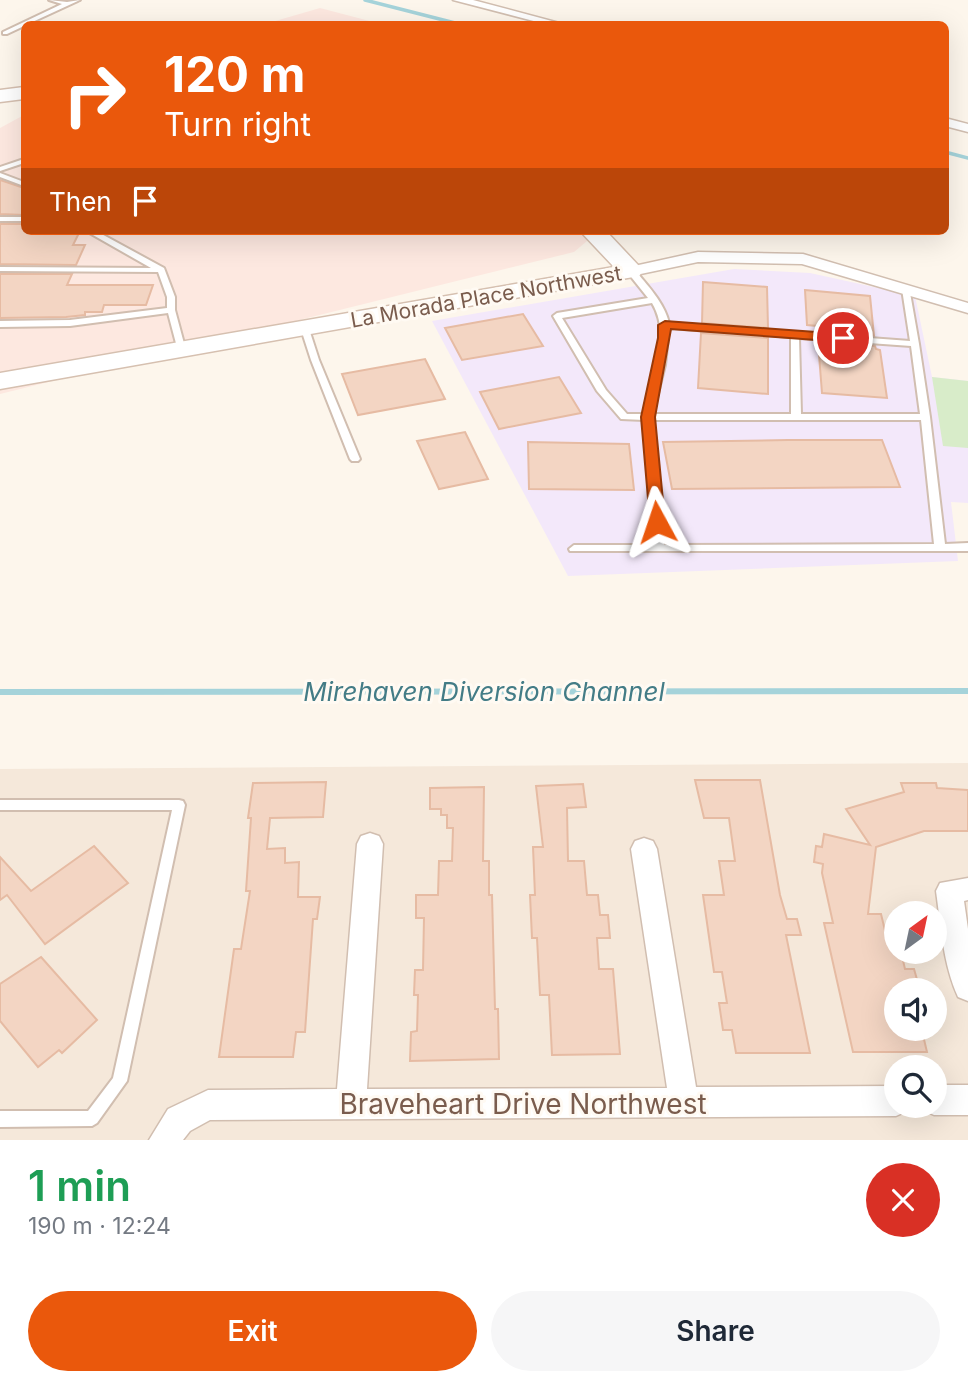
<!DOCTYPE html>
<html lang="en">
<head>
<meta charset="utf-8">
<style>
  body { margin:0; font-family:Inter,sans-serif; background:#f6f6f7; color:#1f2937; height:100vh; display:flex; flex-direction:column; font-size:26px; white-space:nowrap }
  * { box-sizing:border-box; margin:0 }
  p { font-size:23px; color:#747a83 }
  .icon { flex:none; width:38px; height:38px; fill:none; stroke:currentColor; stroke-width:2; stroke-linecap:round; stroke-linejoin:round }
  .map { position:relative; height:1140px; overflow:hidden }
  .panel { display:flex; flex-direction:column; background:#fff; flex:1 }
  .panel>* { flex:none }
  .guide { position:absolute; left:21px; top:21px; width:928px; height:214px; border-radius:10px; box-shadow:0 7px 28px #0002; background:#ea580c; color:#fff; overflow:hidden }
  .needle { width:46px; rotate:33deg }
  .controls { position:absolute; left:884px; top:901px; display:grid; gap:14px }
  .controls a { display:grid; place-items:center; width:63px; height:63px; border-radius:50%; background:#fff; box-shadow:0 7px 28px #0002; font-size:35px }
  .pin { position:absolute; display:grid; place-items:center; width:60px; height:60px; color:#fff; margin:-30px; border:4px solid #fff; border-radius:50%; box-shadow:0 2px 7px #0007 }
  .me { position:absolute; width:77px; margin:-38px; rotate:355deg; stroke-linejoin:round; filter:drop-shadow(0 0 5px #0008) }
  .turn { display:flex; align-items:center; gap:24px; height:147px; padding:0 28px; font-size:32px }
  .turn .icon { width:91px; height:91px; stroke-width:2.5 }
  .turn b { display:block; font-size:49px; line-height:60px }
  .then { display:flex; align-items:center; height:66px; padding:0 28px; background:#0003; gap:14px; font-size:26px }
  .round { display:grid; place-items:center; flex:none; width:74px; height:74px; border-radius:37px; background:#f6f6f7 }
  .overview { display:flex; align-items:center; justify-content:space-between; height:119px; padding:0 28px }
  h1 { font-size:42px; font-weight:600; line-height:52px; color:#1e9e55 }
  .button { display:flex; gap:14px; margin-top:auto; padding:14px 28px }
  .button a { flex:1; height:80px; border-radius:42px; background:#ea580c; color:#fff; font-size:28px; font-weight:600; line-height:80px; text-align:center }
  .button a+a { background:#f6f6f7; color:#1f2937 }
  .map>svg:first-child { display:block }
  .residential { fill:#f5e8da; fill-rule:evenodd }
  .commercial { fill:#fde8e0 }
  .education { fill:#f3e8fa }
  .green { fill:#d8ecc9 }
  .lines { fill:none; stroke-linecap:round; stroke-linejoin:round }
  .stream-far1 { stroke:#a5d3da; stroke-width:3.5 }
  .stream { stroke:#a5d3da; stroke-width:6 }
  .building { fill:#f3d5c3; stroke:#e6bba3; stroke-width:2 }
  .lane-casing { stroke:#d1beb0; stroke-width:4 }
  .street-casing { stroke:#d1beb0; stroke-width:3 }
  .secondary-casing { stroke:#d6c0b0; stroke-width:3 }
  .lane { fill:#fff; fill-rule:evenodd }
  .street { fill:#fff; fill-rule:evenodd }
  .secondary { fill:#fff; fill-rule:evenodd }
  .route { fill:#ea580c; stroke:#983908; stroke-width:2 }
  .labels { text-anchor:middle; stroke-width:6; stroke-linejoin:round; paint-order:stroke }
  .far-street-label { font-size:21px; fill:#7a5c4d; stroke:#fffaf3 }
  .water-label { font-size:26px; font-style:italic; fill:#437c86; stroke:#fffaf3 }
  .near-street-label { font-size:28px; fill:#7a5c4d; stroke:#fffaf3 }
</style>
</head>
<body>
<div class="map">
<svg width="968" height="1140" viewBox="0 0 968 1140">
  <rect width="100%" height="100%" fill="#fdf6ec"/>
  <path class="residential" d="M968 763V1140H0V769ZM896 914H934V952H896ZM896 990H934V1029H896ZM896 1068H934V1106H896Z"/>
  <g class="commercial">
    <path d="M320 8 381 24H265Z"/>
    <path d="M24 115V231H599L574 252 0 394V128Z"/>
  </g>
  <path class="education" d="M734 269 810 273 915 296 932 377 968 381V503L951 502 958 561 568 576 432 321Z"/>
  <path class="green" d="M932 377 968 381V448L943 446Z"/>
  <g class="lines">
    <g class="stream-far1">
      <path d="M365 0 459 24"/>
      <path d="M945 152 968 158"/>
    </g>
    <path class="stream" d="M0 692 968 691"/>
  </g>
  <g class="building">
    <path d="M0 180 24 188V215L0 214Z"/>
    <path d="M24 224V231H80L73 245H85L76 265 0 264V224Z"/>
    <path d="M0 274H72L67 285H153L146 305H104L102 312H85V315L66 317 0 318Z"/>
    <path d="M703 282 767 287 768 328 702 323Z"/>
    <path d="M805 290 870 296 874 336 817 331V326L807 325Z"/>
    <path d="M523 314 543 346 462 360 445 328Z"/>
    <path d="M701 333 768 338V394L698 388Z"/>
    <path d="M818 342 875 346 876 349 880 350 887 398 822 393Z"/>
    <path d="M425 359 445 399 358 415 342 374Z"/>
    <path d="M559 377 581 413 499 429 480 392Z"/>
    <path d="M465 432 488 479 439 489 417 441Z"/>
    <path d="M788 440H882L900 487 672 489 663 442Z"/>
    <path d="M528 442 629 444 634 490 529 489Z"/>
    <path d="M695 780H760L780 895 787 919H797L801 935H786L810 1053H736L732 1030H723L719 1003H727L722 972H714L703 895H724L719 861H735L729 818H704Z"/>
    <path d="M326 782 323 817 270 818 267 849 285 848V863L299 862 298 897H320L317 919H313L305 1032H296L293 1057H219L234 949H241L250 891H246L251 818H248L253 783Z"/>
    <path d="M901 783H936L937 788 968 790V831H924L876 847 868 914H881L889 947H896V952H901L905 969H914L920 990H896V1029L922 1031 927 1052H853L824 923H833L822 873 823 864 814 862 816 846 822 847 824 834 870 845 846 809 904 792Z"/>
    <path d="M583 784 586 807 567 808 568 861H584L587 895H598L600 915H608L610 938H597L599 969H613L620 1054 552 1055 549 995H540L537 938H532L530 895H535L533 847H543L536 786Z"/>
    <path d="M484 787 483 861H489V895H492L495 1009H498L499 1059 410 1061 411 1032 417 1031 418 995H414L415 970H423L424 918H416V895H438L439 861H452L453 828H447V815H441V809H430V788Z"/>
    <path d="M94 846 128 883 45 944 7 895 0 900V857L31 891Z"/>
    <path d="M41 957 97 1020 62 1053 59 1050 38 1067 0 1021V984Z"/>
  </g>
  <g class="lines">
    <g class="lane-casing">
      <g id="lane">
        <path d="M49 0 67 2 80 0 28 24H24V26L7 34H3V32L62 4Z"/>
        <path d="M24 159V163L0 171V167Z"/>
        <path d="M0 173 24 182V186L0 177Z"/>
        <rect x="0" y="217" width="24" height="4"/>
        <path d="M86 231H96L164 268 175 297V310L186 351 185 353H179L178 351 168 313 70 326 0 327V321L70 320 167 308V297L158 272 0 271V267L151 268Z"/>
        <path d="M628 269H634C647 285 664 302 669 323L910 341 902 289 906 287H909L919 344 930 417 945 544 968 543V551H570L569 549 574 545H654L644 420 621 419 597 391 553 316 557 313 648 298 628 273ZM652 303C672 336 653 380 644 414H627L606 390 562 318ZM669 328 791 337V414H653L665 365ZM799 338 911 346 920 414H801ZM653 420H921L934 544 664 545Z"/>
        <path d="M305 326 309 329 319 360 360 459 358 461H352L350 459 311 360 301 329Z"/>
        <path d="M0 800H179L183 801 185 805 127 1081 97 1123 92 1126 0 1127V1111H88L113 1078 172 810H0Z"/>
      </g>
    </g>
    <g class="street-casing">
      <g id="street">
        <path d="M453 0H473L563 24H545Z"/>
        <path d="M945 118 968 124V132L945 126Z"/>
        <path d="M698 252 803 254 968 303V313L802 264 698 262 631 276 623 271 625 268Z"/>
        <path d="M370 833 379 836 383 844 367 1089 667 1088 631 849 635 841 644 838 653 841 657 849 696 1087 896 1086V1106H909L907 1111 896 1116 210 1120 190 1131 183 1140H149L168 1109 208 1090 337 1089 357 844 361 836Z"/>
        <path d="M968 878V900L964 901 968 929V1001L958 997C943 964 941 927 936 891L940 883Z"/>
        <path d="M934 1085H968V1115H934L923 1110 922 1106H934Z"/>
      </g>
    </g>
    <g class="secondary-casing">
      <g id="secondary">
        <path d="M24 87V99L0 102V90Z"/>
        <path d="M580 231H606L639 266 643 271 639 276 0 389V373L614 267Z"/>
      </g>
    </g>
    <use href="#lane" class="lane"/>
    <use href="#street" class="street"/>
    <use href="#secondary" class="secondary"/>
  </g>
  <path class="route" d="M665 321 843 334 849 338 843 342 671 329 655 417 665 522 657 527 650 522 641 417 658 338V325Z"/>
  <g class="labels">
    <g class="far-street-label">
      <text transform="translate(486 297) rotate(-10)" y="7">La Morada Place Northwest</text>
    </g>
    <g class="water-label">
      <text x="484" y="701">Mirehaven Diversion Channel</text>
    </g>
    <g class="near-street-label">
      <text x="523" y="1114">Braveheart Drive Northwest</text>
    </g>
  </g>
</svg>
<div class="controls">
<a><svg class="needle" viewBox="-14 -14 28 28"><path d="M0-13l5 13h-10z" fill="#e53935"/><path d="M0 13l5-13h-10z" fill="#747a83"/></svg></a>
<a><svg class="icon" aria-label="sound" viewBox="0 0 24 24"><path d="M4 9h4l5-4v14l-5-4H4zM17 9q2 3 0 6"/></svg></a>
<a><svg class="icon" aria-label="search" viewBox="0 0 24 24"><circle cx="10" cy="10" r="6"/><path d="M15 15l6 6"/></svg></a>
</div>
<div class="pin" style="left:843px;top:338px;background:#d93025"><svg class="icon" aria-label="arrive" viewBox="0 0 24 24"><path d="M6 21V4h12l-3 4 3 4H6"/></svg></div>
<svg class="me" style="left:657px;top:522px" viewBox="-20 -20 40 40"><path d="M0-17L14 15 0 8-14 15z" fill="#ea580c" stroke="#fff" stroke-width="4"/></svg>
<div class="guide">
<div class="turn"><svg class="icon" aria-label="right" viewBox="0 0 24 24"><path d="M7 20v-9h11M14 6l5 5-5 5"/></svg><div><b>120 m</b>Turn right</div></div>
<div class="then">Then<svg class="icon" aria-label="arrive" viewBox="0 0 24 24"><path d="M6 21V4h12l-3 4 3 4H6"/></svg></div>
</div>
</div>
<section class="panel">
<div class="overview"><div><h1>1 min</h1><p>190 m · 12:24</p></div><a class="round" style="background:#d93025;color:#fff"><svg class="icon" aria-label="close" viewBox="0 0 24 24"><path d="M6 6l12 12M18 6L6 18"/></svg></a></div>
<div class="button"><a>Exit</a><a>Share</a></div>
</section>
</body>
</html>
